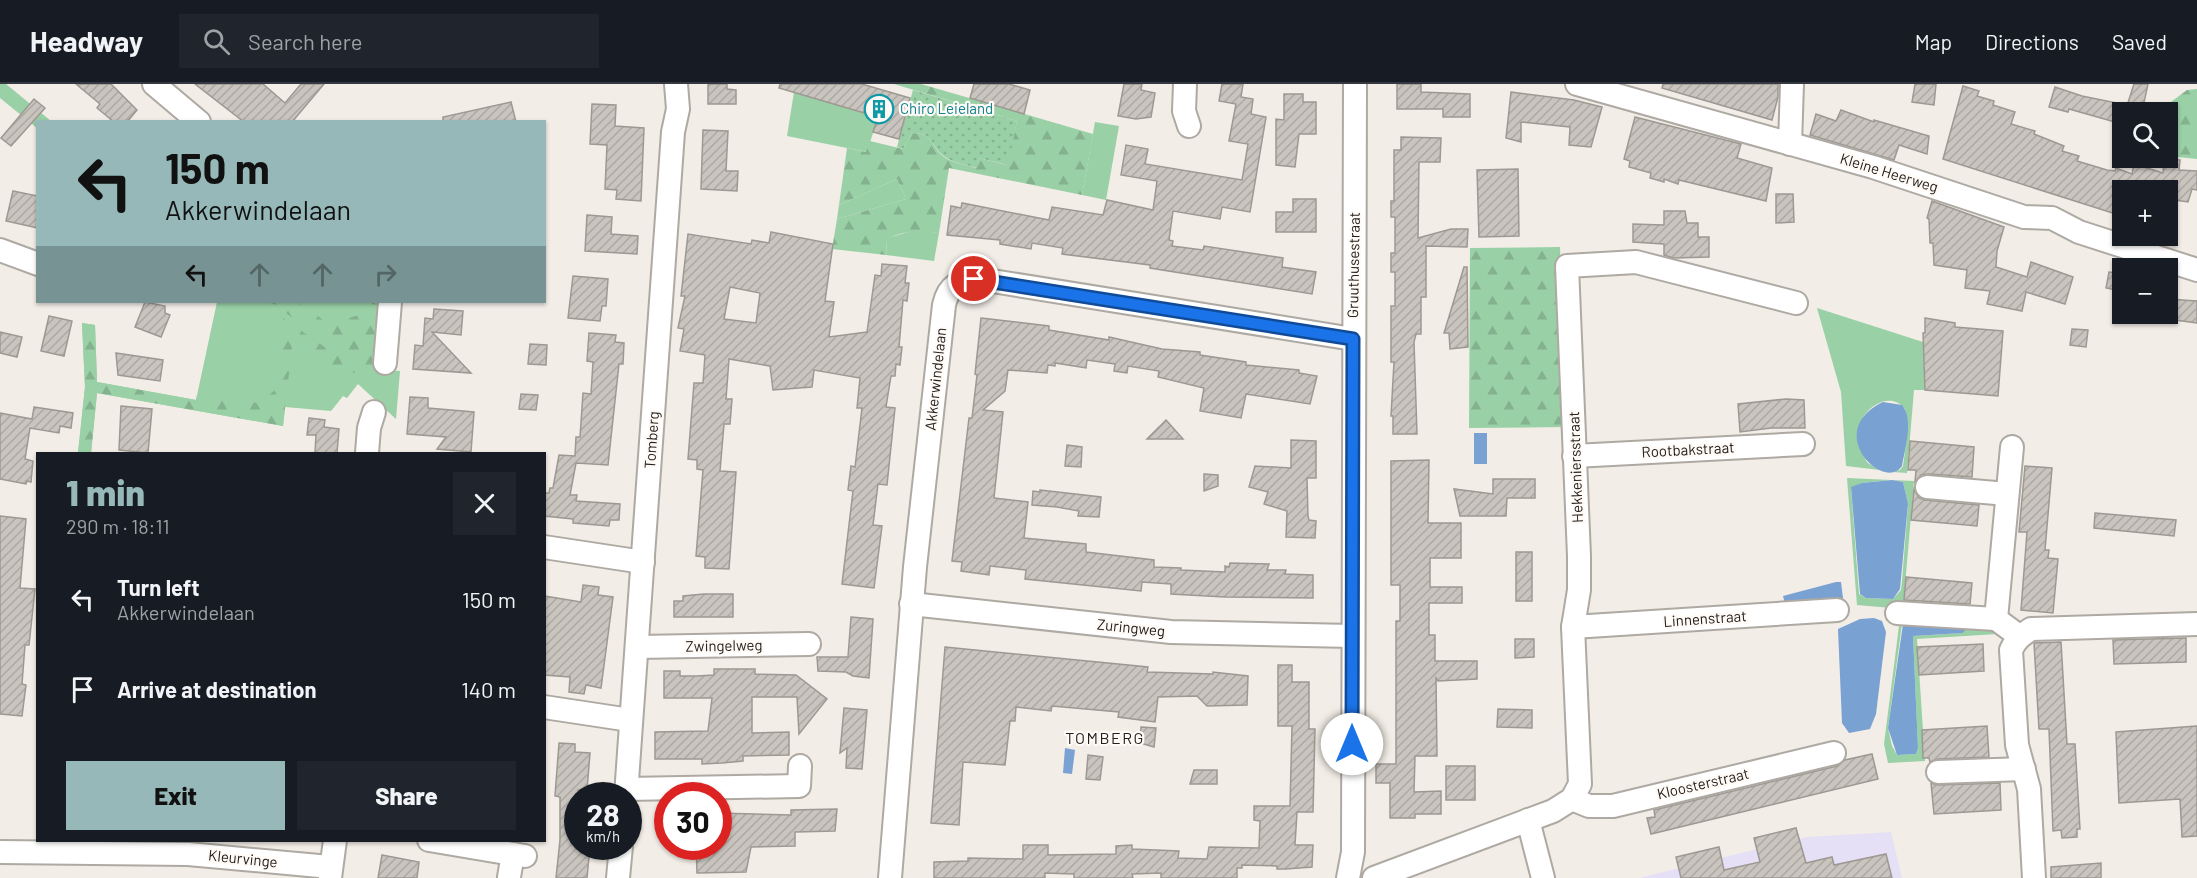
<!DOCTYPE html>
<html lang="en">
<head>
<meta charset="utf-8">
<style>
  body { margin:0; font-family:Barlow,sans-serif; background:#20242c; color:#f1f3f6; height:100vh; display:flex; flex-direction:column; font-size:22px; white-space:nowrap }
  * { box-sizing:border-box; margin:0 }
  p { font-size:20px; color:#9ea1a6 }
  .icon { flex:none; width:33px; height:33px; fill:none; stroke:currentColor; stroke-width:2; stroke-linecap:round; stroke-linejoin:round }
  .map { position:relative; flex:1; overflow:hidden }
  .drawer { position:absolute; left:36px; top:368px; width:510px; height:390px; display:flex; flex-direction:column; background:#171b24; border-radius:0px; box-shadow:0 2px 4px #0004 }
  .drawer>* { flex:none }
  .hud { position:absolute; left:36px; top:36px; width:510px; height:183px; border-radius:0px; box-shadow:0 2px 4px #0004; background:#96b8b8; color:#111; overflow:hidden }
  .fabs { position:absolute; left:2112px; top:18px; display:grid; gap:12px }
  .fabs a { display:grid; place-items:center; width:66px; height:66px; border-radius:0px; background:#171b24; box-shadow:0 2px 4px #0004; font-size:30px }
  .speed { position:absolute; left:564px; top:698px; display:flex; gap:12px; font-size:30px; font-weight:700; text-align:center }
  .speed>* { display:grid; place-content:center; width:78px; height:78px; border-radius:50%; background:#171b24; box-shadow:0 2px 4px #0004; line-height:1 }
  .speed small { font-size:15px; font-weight:400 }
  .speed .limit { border:9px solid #d22; background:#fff; color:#111 }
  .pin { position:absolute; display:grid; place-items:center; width:51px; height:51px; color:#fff; margin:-26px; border:3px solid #fff; border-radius:50%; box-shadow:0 2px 6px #0007 }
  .me { position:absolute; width:66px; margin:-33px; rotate:0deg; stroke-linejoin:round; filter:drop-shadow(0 0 4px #0008) }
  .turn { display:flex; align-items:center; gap:21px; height:126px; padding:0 30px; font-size:27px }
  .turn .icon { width:78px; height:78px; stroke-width:2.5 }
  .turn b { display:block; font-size:42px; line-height:51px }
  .lanes { display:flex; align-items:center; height:57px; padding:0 30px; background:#0003; justify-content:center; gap:30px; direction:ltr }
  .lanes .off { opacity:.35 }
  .round { display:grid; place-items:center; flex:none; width:63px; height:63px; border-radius:0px; background:#20242c }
  .summary { display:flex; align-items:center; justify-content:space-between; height:102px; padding:0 30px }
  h1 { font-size:36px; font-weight:800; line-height:45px; color:#96b8b8 }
  .button { display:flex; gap:12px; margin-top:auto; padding:12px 30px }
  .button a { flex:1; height:69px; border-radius:0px; background:#96b8b8; color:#111; font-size:24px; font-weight:800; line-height:69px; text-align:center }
  .button a+a { background:#20242c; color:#f1f3f6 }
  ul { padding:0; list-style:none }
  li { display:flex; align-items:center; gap:18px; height:90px; padding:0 30px }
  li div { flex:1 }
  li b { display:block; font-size:22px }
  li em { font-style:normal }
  header { display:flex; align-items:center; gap:36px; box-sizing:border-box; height:84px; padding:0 30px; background:#171b24; border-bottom:2px solid #363941 }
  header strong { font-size:28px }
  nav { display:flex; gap:33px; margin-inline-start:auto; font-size:21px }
  .search { width:420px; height:54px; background:#20242c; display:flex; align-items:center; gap:15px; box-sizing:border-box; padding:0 21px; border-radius:0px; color:#9ea1a6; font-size:22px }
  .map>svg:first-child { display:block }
  .industrial { fill:#e6e0f6 }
  .grass { fill:#99d0a5; fill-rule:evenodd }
  .forest { fill:url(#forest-firs) }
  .park { fill:url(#park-dots) }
  .water { fill:#79a1d1 }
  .building { fill:url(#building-hatch); stroke:#9d9992; stroke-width:1.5; fill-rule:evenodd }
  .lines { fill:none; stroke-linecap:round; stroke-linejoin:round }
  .minor-casing { stroke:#aea9a2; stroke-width:26 }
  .minor { stroke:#fff; stroke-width:22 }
  .route-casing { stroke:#114b97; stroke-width:15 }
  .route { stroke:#1a73e8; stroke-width:10 }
  .labels { text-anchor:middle; stroke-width:4.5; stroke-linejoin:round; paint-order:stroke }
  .culture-label { font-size:15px; fill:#0d838f; stroke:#fffaf5; text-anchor:start }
  .street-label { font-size:15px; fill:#23211f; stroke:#fffaf5 }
  .neighbourhood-label { font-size:16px; letter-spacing:1.5px; fill:#23211f; stroke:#fffaf5 }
</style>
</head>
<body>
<header>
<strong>Headway</strong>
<div class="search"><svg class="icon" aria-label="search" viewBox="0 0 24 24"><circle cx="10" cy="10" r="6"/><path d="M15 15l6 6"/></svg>Search here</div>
<nav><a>Map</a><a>Directions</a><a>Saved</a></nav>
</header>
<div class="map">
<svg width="2197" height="794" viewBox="0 0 2197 794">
  <defs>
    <pattern id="forest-firs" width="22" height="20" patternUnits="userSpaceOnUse" patternTransform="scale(1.5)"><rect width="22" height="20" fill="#99d0a5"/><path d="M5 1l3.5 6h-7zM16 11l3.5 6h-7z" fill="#84b28e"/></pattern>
    <pattern id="park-dots" width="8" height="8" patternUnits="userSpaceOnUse" patternTransform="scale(1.5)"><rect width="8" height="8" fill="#99d0a5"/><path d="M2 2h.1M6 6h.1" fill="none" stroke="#84b28e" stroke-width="1.8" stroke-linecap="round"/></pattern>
    <pattern id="building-hatch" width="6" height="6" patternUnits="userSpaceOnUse" patternTransform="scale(1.5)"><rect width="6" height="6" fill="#c9c4be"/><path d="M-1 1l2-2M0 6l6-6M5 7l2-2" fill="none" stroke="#aca8a3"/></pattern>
  </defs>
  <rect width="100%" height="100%" fill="#f2ede6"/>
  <path class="industrial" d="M1891 748 1902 794H1639L1807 753Z"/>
  <g class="grass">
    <path d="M0 0H6L51 37 38 38 37 44 0 14Z"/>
    <path d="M794 8 878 33 867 68 787 52Z"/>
    <path d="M1095 38 1119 42 1106 116 1082 111Z"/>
    <path d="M897 95 906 115 837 135 839 121Z"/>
    <path d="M916 146 939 149 934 177 886 171 887 154Z"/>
    <path d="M217 218H382L377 285 400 287 396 335 358 300 347 314 343 312 331 327 285 323 283 342 97 309 91 369H78L85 303 82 239 95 241 97 298 196 316Z"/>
    <path d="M1817 224 1923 258 1925 306H1914L1907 389 1893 388 1900 386 1903 382 1907 354 1905 325C1886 301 1848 335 1860 362 1867 377 1862 377 1880 386L1846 382 1841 308Z"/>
    <path d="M1847 394 1891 396 1862 399 1851 404 1859 510 1866 514 1893 515 1901 506 1902 497 1908 421 1903 398 1892 396 1914 397 1903 525 1857 521Z"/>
    <path d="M1900 534 1997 542V550L1917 555 1925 677 1888 679 1884 660ZM1902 540 1967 544 1963 549 1913 552 1918 664 1916 670 1897 671 1892 662 1888 644Z"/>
  </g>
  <g class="forest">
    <path d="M894 0H921L1093 50 1082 111 949 84 939 149C920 147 904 146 887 155L886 171 832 165 837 135 906 115 897 95 839 121 847 64 866 68 870 57 903 65 912 49C935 49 930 63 944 73 952 79 967 81 976 84L979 74 1007 81 1017 37Z"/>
    <path d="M2197 5V75L2168 72 2171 18 2187 6Z"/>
    <path d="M1560 163 1567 343 1469 344 1470 164Z"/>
    <path d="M248 218H260L359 287 345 292 293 254 283 342 97 309 91 369H78L85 303 82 239 95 241 97 298 196 316 197 311 258 319 274 307 281 242Z"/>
    <path d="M270 218H298L329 240 372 227V218H382L377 279 365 284Z"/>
  </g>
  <path class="park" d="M913 6 1017 37 1008 81 979 74 977 84C967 81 953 79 945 73 930 63 935 49 912 49L903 65 897 63Z"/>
  <g class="water">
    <path d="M1883 318 1902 321C1914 335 1905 365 1902 382 1884 409 1822 347 1883 318Z"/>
    <rect x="1474" y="349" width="13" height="31"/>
    <path d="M1892 396 1903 398 1908 420 1900 505 1893 515 1866 514 1860 510 1851 403 1862 399Z"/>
    <path d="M1836 498H1841L1843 514 1840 516 1785 520 1783 512Z"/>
    <path d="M1874 534 1882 537 1886 548 1876 630 1870 645 1849 649 1842 639 1838 545 1860 535Z"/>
    <path d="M1903 540 1967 544 1963 549 1913 552 1918 664 1916 670 1897 671 1888 644Z"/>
    <path d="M1065 664 1075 666 1072 690 1063 689Z"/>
  </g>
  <g class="building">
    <path d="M76 0H111L137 26 127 38H114L97 24 100 20Z"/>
    <path d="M195 0H263L285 19 301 0H324L292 38H244Z"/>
    <path d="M708 0H727V5L736 6V20H708Z"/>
    <path d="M780 0H862L910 14 899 55 873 48 878 33 779 4Z"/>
    <path d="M974 0H1009L1030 6 1024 30 970 14Z"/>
    <path d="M1124 0H1142L1141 6 1155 9 1151 33 1136 35 1118 32Z"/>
    <path d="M1222 0H1243L1241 13 1253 15 1251 30 1266 33 1250 128 1222 123 1220 135 1173 127 1169 156 1173 157 1172 162 1203 166 1204 162 1283 174 1282 183 1316 188 1312 210 1150 184V181L1062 170 1063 164 1032 159 1031 165 1000 160V156L947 151 951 122 961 124 962 119 1049 136 1052 123 1103 131 1107 116 1153 126 1157 97 1121 91 1126 61 1148 65 1145 80 1242 96 1248 60 1229 57 1236 20 1219 17Z"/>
    <path d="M1397 0H1421V8L1470 10V33H1443V25H1397Z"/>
    <path d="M1663 0H1778V13L1772 36 1662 4Z"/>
    <path d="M1915 0H1936L1934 21 1912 18Z"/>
    <path d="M2134 0H2148L2142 28H2125Z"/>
    <path d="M1963 2 1979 7 1977 12 1994 17 1993 21 2015 28 2011 40 2035 47 2034 50 2064 62 2062 67 2079 72 2077 77 2107 86 2115 87 2116 84 2132 90 2134 80 2163 89 2164 75 2180 76 2179 86 2197 87V106L2192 105 2188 118 2168 115V106H2122V132L1943 75Z"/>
    <path d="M2055 3 2082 12 2122 20V40L2069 25 2068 28 2049 23Z"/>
    <path d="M1511 8 1574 16 1602 23 1591 63 1569 61 1570 43 1521 38V58L1506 54Z"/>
    <path d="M1284 10H1303V18H1316V50H1299L1295 83 1276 81V35L1284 36Z"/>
    <path d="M34 15 45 24 11 62 1 54Z"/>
    <path d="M511 18 516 38H443V33Z"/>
    <path d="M592 20 616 21 615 42 644 44 641 117 616 115 617 106 605 105 607 61 590 60Z"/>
    <path d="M1841 26 1874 38V36L1929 52 1927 70 1899 61 1894 76 1810 51 1816 30 1836 37Z"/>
    <path d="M1635 33 1741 60 1737 74 1772 84 1766 117 1679 96 1678 100 1664 95V98L1650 94 1651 89 1629 83 1630 77 1624 75Z"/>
    <path d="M703 46 728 47 726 87H738L737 107 701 105Z"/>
    <path d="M1401 53 1441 54 1440 78H1419L1418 154 1451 145H1468L1467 163 1426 162V213H1421V250H1416L1414 258 1417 350H1393V332H1391L1394 278H1391V222H1395V188H1391V169H1395V133H1391V117H1394V66H1401Z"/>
    <path d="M1518 85 1519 152 1479 153 1477 86Z"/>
    <path d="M13 107 38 112V144L6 137Z"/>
    <path d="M1776 110H1793L1794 138 1776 139Z"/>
    <path d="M1293 115H1316V148H1276V128H1293Z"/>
    <path d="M1932 117 2004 143 1997 167 1996 183 2027 193 2031 178 2073 193 2065 220 2026 208 2022 227 1987 220 1990 207 1965 204 1967 186 1934 181 1933 159H1930L1929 135 1927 134Z"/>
    <path d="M1664 127H1685L1687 139H1698V153H1709V173L1673 174 1664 171V160L1633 158V140L1664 141Z"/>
    <path d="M587 131 612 133 611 150 638 152 637 170 585 167Z"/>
    <path d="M771 148 833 160 825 217 834 218 829 253 867 248 875 191 881 192 882 180 907 182 905 199H909L907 217 903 216 899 263H902L900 281 896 280 895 292H891L886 323 895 324 887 401 878 400 873 441 882 442 874 504 842 500 853 407 848 406 851 382 855 383 862 324H857L860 294 814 286 812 303 773 306 770 282 729 275 726 315H732L730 340H724L720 387 736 388 729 485 705 484V473L696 472 703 386 697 385V376L688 375 694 299H703L705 271 680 267 684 245 678 244 685 212H681L688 150 751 160 752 156 769 159ZM730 203 760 209 756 239 724 235Z"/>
    <path d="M1464 183H1467L1468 263 1450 265 1449 249H1444Z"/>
    <path d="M2109 188 2122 190V207L2106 204Z"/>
    <path d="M573 192 608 195 606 222H602L600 237 568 234Z"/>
    <path d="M2168 215 2197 217V239L2168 235Z"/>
    <path d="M145 218 165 222V229L170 231 161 253 135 243Z"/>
    <path d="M434 225 463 227 461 251 432 248 471 289 413 285 415 261 423 262 425 234 433 235Z"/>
    <path d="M49 232 72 237 64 272 41 267Z"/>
    <path d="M981 234 1049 242V246L1109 256V253L1162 265 1200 268V271L1246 278V281L1299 286V289L1317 292 1310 320 1246 310 1241 334 1200 327 1204 304 1158 293 1159 287 1128 282 1127 289 1114 287 1115 280 1087 276 1086 284 1055 279V282L1048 281 1047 289 1008 286 1005 307 983 326 1003 328 994 414 1028 418 1024 454 1086 460V468L1154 476V483L1181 484V486L1225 488V482L1229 483 1230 479 1269 480 1267 486H1286L1285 490 1313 491V514L1225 513 1171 510V500L1142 498 1141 507 1025 495 1026 486 990 482 989 491 961 487 962 478 952 477 969 334H972L977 291 975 290Z"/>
    <path d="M1925 234 1955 239V243L2003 247 1998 312 1925 306 1923 249H1925Z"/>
    <path d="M2072 245 2088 246 2086 263 2070 261Z"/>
    <path d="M0 248 22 253 17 273 0 269Z"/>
    <path d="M589 249 616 251 615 258 624 259 623 280H619L608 381 576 379 570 411H577L576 417 620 420 619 436H610L609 442 573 439V435L544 432V409H549L550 404H553L559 371 575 372 576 353H580L583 309 591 310 593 278 587 277Z"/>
    <path d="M530 260 547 261 546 281 528 280Z"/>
    <path d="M116 269 163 276 160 297 118 291Z"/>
    <path d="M521 310 538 311 536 326 519 325Z"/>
    <path d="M410 313 428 314V324L474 328 471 368 437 365 446 353 407 350Z"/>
    <path d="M1786 315 1804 316 1805 344H1771L1740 348 1738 320Z"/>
    <path d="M121 322 152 325 148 369 119 366Z"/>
    <path d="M34 323 73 329 71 344 60 342 59 349 30 344 25 375 33 377 31 398 27 397 26 400 0 395V329L32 335Z"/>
    <path d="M309 334 325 336 324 343 339 345 337 369H315L316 351H307Z"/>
    <path d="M1166 336 1183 355H1147Z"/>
    <path d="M1291 356 1316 357V394H1307L1308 432 1309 436 1316 437 1315 454 1286 453 1287 427 1264 420 1268 408 1249 403 1255 382 1291 384Z"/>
    <path d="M1910 357 1974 363 1972 393 1928 390 1921 391 1915 398 1916 386H1908Z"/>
    <path d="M1067 361 1082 363 1081 383 1065 382Z"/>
    <path d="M1429 376 1428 439H1461V474H1430V503H1462V519H1429V551H1435V577H1477V595L1438 597 1436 594 1437 672H1415L1414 708 1441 707V730H1415V734H1390V699H1376V680H1396V537H1400V501H1391V377Z"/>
    <path d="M2025 382 2052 384 2045 466H2049L2048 474 2058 475 2053 529 2021 526 2027 448H2019Z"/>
    <path d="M1204 390 1218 391V402L1204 407Z"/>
    <path d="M1493 395H1535V414H1507L1506 432H1460L1454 405 1493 410Z"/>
    <path d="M1914 405 1919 414 1925 416 1979 421 1977 442 1911 436Z"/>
    <path d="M1040 406 1101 413 1099 433 1078 432 1079 427 1057 423 1032 421 1033 407 1040 408Z"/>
    <path d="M2095 429 2176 436 2174 452 2094 444Z"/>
    <path d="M0 432 26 435 20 504 35 505 29 561H25L22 600 26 601 22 632 0 630Z"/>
    <rect x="1516" y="468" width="16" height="49"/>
    <path d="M1906 493 1972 499 1970 520 1904 516Z"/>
    <path d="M583 501 599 503 598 511 613 513 601 604 586 601 584 610 569 608 570 593 544 591V512L581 518Z"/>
    <path d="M704 510H733V533H674V517H683V512Z"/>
    <path d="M851 533 873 535 869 594 853 592 846 588 818 587 817 573H848Z"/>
    <path d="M2186 554V578L2114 580 2113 556Z"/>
    <path d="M1515 555H1534V573L1515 574Z"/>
    <path d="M2061 558 2067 660H2075L2080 745H2077V753L2062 754 2061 746 2053 747 2049 645H2039L2034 559Z"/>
    <path d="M1983 560 1984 587 1919 591 1917 563Z"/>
    <path d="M945 563 1148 583 1147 588 1213 590V588L1248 592 1247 621 1207 622 1197 612 1158 613 1155 638 1118 633 1119 628 1052 622 1051 627 1016 623 1015 637H1010L1005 681 963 678 959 741 931 739Z"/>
    <path d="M1278 581H1292V598H1309V645H1315L1313 728H1297L1295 761H1313L1312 783 1286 785H1277V782L1242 781V784H1237V794H1161V789L1132 790 1133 794H1074V790L1045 789V794H934V778L968 777V774L1023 775V761H1048V771L1116 770V762L1132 761V765L1179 767 1178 774 1207 775 1209 763 1259 764 1260 737 1254 736V722H1290L1292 642H1278Z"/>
    <path d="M714 585H755V590L796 591 827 615 799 650 797 613H752V649L789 648V671L743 672V677L722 679 702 680V675H655V648L708 647 712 614H664V587H680V592H697L714 591Z"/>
    <path d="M844 624 867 626 862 685 846 684 847 664 840 669Z"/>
    <path d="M1498 625 1532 626V644L1497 643Z"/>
    <path d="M1987 642 1989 673 1938 675 1930 678 1929 674H1923L1922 646Z"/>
    <path d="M2197 642V752L2182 753 2180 715 2119 719 2116 648Z"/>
    <path d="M1141 643 1156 644 1154 663 1140 659Z"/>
    <path d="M559 659 575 660V668L590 669 587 706H578V762H590L587 794H556L560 756V713L555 712Z"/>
    <path d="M1872 670 1878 695 1651 750 1647 734 1655 733 1654 726 1837 682 1845 676Z"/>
    <path d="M1088 671 1103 673 1100 696 1086 695Z"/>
    <rect x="1446" y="682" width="29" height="34"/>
    <path d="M1194 686H1217V700H1190Z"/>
    <path d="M1931 699 1938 701 2000 699 2001 726 1934 730Z"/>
    <path d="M837 725 835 747 795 748V762L751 763 746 788 697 789 696 762H718V729L791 731V726Z"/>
    <path d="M1796 744 1806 779 1832 773 1834 781 1886 770 1892 794H1681L1676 773 1719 763 1724 786 1760 778 1754 754Z"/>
    <path d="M382 771 419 778 417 794H378Z"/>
    <path d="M2101 779V794H2051V783Z"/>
  </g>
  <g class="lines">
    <g class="minor-casing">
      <g id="minor">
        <path d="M154 0 199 38"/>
        <path d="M1185 0 1184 27 1189 42"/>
        <path d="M1577 0 1873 83 2024 133 2052 134 2079 148 2197 186"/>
        <path d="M1790 60 1792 0"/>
        <path d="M0 166 38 180"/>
        <path d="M385 279 390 218"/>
        <path d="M2012 363 1996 535 2019 552"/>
        <path d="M367 369 369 344 374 328"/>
        <path d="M1574 372 1803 360"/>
        <path d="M1927 403 2007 410"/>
        <path d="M544 463 643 478"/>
        <path d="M911 520 1171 548 1352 552"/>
        <path d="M1897 529 1996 535"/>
        <path d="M1573 543 1837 526"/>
        <path d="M638 563 809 560"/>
        <path d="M544 623 630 636"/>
        <path d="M1938 688 2024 685"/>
        <path d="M627 705 799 702 800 682"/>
        <path d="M626 711 673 48 678 25 676 0"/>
        <path d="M1572 715 1589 722H1613L1834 669"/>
        <path d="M1528 736 1543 794"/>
        <path d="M429 756 525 772"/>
        <path d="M0 768 188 770 330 783"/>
        <path d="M509 793 513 770"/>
        <path d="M330 794 335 756"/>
        <path d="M618 794 621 762"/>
        <path d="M890 794 915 483 944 221C948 202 961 194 980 195L1353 255"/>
        <path d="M1348 794 1353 768 1355 0"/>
        <path d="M1374 794 1553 727 1572 715 1580 700 1573 543 1579 506V472L1567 182 1636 178 1796 219"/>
        <path d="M2034 794 2029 705 2017 661 2011 566C2016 555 2022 551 2031 545L2197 540"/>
      </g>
    </g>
    <use href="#minor" class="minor"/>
  </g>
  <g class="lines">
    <g class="route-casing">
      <path id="route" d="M974 195 1353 255 1352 660"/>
    </g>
    <use href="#route" class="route"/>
  </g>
  <defs>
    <g id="building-ring" transform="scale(1.5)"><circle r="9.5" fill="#fffaf5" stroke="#0f9aa8" stroke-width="1.5"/><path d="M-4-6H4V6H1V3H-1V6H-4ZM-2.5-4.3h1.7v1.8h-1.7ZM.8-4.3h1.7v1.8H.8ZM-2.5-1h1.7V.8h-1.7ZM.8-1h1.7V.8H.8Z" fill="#0f9aa8"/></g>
  </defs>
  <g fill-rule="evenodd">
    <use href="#building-ring" x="879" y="25"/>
  </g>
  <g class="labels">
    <g class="culture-label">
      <text x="900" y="30">Chiro Leieland</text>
    </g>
    <g class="street-label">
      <text transform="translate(1889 89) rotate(17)" y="5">Kleine Heerweg</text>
      <text transform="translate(1354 181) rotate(-89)" y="5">Gruuthusestraat</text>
      <text transform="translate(936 295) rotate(-84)" y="5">Akkerwindelaan</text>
      <text transform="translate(652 356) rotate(-86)" y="5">Tomberg</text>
      <text transform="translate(1688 366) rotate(-3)" y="5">Rootbakstraat</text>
      <text transform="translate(1576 383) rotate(-92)" y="5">Hekkeniersstraat</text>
      <text transform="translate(1705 535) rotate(-4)" y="5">Linnenstraat</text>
      <text transform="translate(1131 544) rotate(6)" y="5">Zuringweg</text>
      <text transform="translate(724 562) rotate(-1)" y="5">Zwingelweg</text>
      <text transform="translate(1703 700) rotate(-13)" y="5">Kloosterstraat</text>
      <text transform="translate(243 775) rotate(6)" y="5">Kleurvinge</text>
    </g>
    <g class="neighbourhood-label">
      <text x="1105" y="660">TOMBERG</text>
    </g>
  </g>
</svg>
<div class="fabs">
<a><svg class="icon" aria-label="search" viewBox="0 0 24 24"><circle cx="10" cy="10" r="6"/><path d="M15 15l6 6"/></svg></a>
<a>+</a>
<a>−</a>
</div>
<div class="speed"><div>28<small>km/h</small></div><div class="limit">30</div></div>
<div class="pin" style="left:974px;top:195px;background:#d93025"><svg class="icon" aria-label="arrive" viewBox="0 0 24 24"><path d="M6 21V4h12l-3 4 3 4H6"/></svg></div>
<svg class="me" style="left:1352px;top:660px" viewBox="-20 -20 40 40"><circle r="19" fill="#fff"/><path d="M0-13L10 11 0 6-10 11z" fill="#1a73e8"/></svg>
<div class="hud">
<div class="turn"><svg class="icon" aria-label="left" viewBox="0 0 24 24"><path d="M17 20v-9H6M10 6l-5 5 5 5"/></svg><div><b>150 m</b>Akkerwindelaan</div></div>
<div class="lanes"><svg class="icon" aria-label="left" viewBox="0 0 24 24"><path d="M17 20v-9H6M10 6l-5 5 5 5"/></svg><svg class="icon off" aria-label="ahead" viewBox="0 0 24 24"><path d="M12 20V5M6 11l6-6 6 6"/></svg><svg class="icon off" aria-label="ahead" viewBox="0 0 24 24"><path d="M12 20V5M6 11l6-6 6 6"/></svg><svg class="icon off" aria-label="right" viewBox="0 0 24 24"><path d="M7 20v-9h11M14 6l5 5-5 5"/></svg></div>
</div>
<section class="drawer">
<div class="summary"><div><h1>1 min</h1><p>290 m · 18:11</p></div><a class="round"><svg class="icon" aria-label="close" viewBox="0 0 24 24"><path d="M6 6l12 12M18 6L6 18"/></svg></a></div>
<ul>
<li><svg class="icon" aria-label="left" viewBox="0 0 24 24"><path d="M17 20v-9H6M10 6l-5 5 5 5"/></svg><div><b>Turn left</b><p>Akkerwindelaan</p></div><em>150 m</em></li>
<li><svg class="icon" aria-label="arrive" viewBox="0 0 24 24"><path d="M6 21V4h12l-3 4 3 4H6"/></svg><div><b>Arrive at destination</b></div><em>140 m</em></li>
</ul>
<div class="button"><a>Exit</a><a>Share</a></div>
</section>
</div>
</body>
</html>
